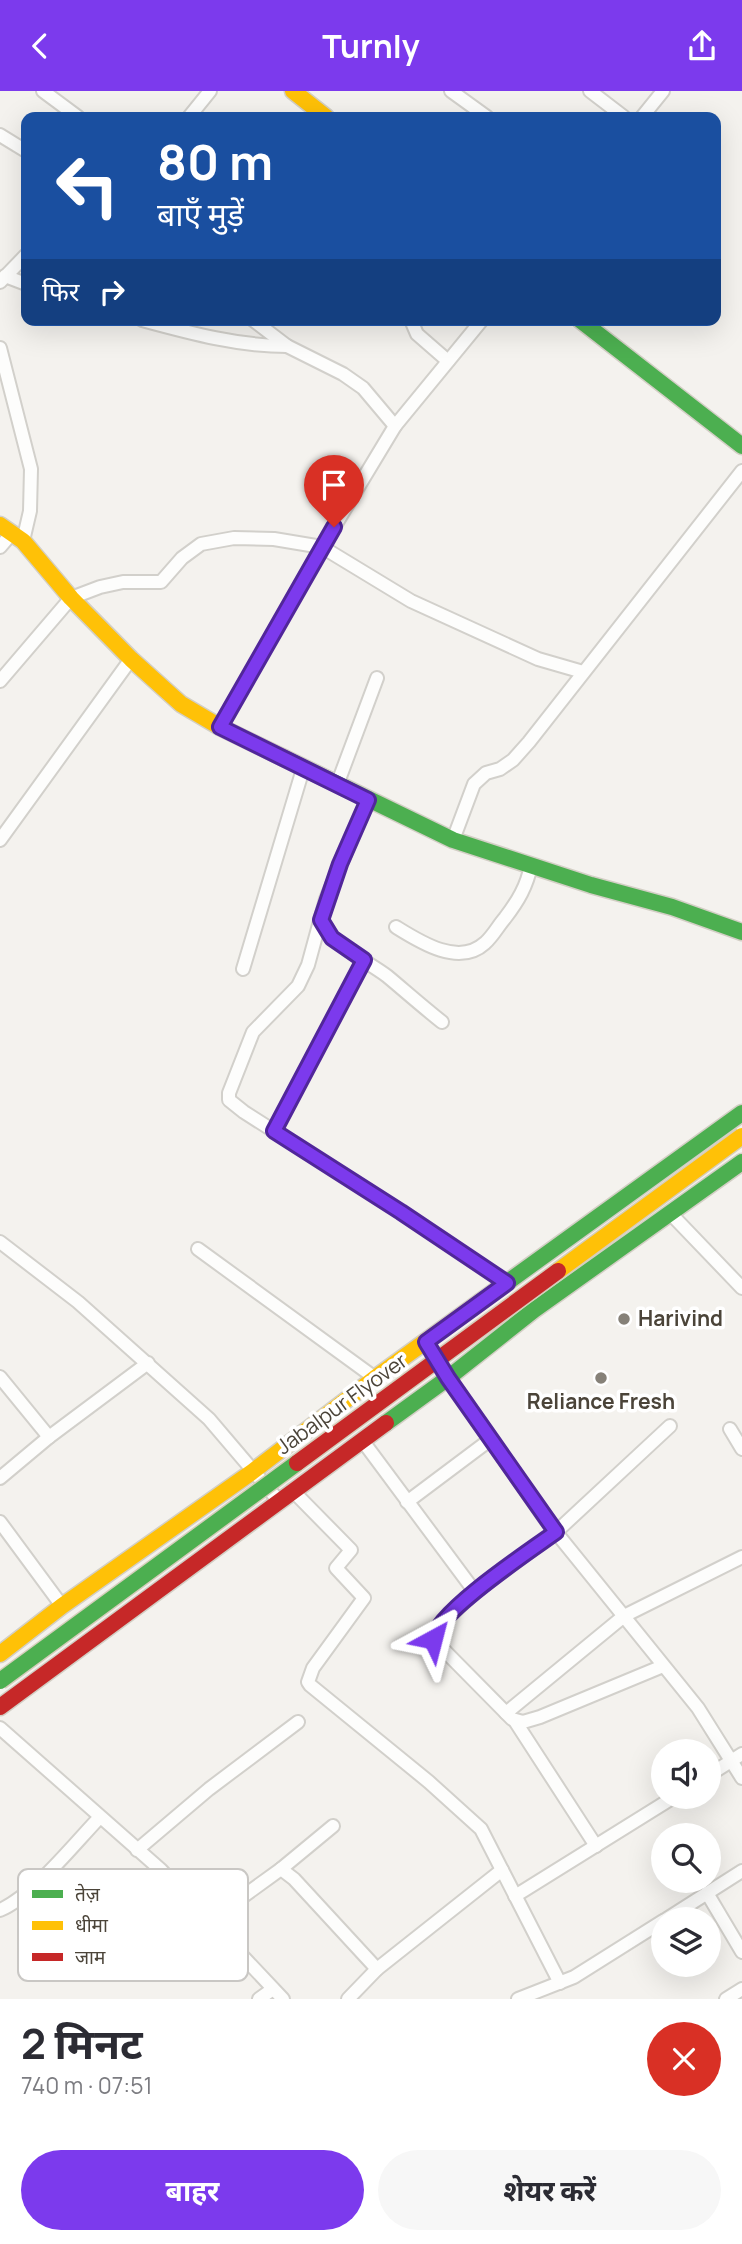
<!DOCTYPE html>
<html lang="hi">
<head>
<meta charset="utf-8">
<style>
  body { margin:0; font-family:Manrope,"Noto Sans Devanagari",sans-serif; background:#f7f7f7; color:#2b2b33; height:100vh; display:flex; flex-direction:column; font-size:26px; white-space:nowrap }
  * { box-sizing:border-box; margin:0 }
  p { font-size:23px; color:#7c7c81 }
  .icon { flex:none; width:38px; height:38px; fill:none; stroke:currentColor; stroke-width:2; stroke-linecap:round; stroke-linejoin:round }
  .map { position:relative; height:1908px; overflow:hidden }
  .side { display:flex; flex-direction:column; background:#fff; flex:1 }
  .side>* { flex:none }
  .banner { position:absolute; left:21px; top:21px; width:700px; height:214px; border-radius:14px; box-shadow:0 7px 28px #0002; background:#1a4fa0; color:#fff; overflow:hidden }
  .buttons { position:absolute; left:651px; top:1648px; display:grid; gap:14px }
  .buttons a { display:grid; place-items:center; width:70px; height:70px; border-radius:50%; background:#fff; box-shadow:0 7px 28px #0002; font-size:35px }
  .pin { position:absolute; display:grid; place-items:center; width:60px; height:60px; color:#fff; margin:-72px -30px; border-radius:50% 50% 50% 0; rotate:-45deg; box-shadow:0 0 7px #0007 }
  .pin .icon { rotate:45deg }
  .me { position:absolute; width:77px; margin:-38px; rotate:38deg; stroke-linejoin:round; filter:drop-shadow(0 0 5px #0008) }
  .turn { display:flex; align-items:center; gap:24px; height:147px; padding:0 21px; font-size:32px }
  .turn .icon { width:91px; height:91px; stroke-width:2.5 }
  .turn b { display:block; font-size:49px; line-height:60px }
  .then { display:flex; align-items:center; height:66px; padding:0 21px; background:#0003; gap:14px; font-size:26px }
  .round { display:grid; place-items:center; flex:none; width:74px; height:74px; border-radius:37px; background:#f7f7f7 }
  .summary { display:flex; align-items:center; justify-content:space-between; height:119px; padding:0 21px }
  h1 { font-size:42px; font-weight:700; line-height:52px }
  .button { display:flex; gap:14px; margin-top:auto; padding:14px 21px }
  .button a { flex:1; height:80px; border-radius:42px; background:#7c3aed; color:#fff; font-size:28px; font-weight:700; line-height:80px; text-align:center }
  .button a+a { background:#f7f7f7; color:#2b2b33 }
  header { display:flex; justify-content:space-between; align-items:center; height:91px; padding:0 21px; background:#7c3aed; color:#fff; font-size:32px; font-weight:700 }
  .map>svg:first-child { display:block }
  .lines { fill:none; stroke-linecap:round; stroke-linejoin:round }
  .street-casing { stroke:#d2d0cb; stroke-width:16 }
  .fast-casing { stroke:#d3cfc5; stroke-width:19 }
  .slow-casing { stroke:#d3cfc5; stroke-width:19 }
  .jam-casing { stroke:#d3cfc5; stroke-width:19 }
  .street { stroke:#fdfdfc; stroke-width:12 }
  .fast { stroke:#4caf50; stroke-width:16 }
  .slow { stroke:#ffc107; stroke-width:16 }
  .jam { stroke:#c62828; stroke-width:16 }
  .fast-bridge-casing { stroke:#d6cebb; stroke-width:19; stroke-linecap:butt }
  .slow-bridge-casing { stroke:#d6cebb; stroke-width:19; stroke-linecap:butt }
  .jam-bridge-casing { stroke:#d6cebb; stroke-width:19; stroke-linecap:butt }
  .fast-bridge { stroke:#4caf50; stroke-width:16 }
  .slow-bridge { stroke:#ffc107; stroke-width:16 }
  .jam-bridge { stroke:#c62828; stroke-width:16 }
  .route-casing { stroke:#51269a; stroke-width:18 }
  .route { stroke:#7c3aed; stroke-width:12 }
  .poi-dot { fill:#868178; stroke:#fff; stroke-width:2.5 }
  .labels { text-anchor:middle; stroke-width:7; stroke-linejoin:round; paint-order:stroke }
  .poi-label { font-size:21px; font-weight:bold; fill:#4b4439; stroke:#fff; text-anchor:start }
  .street-label { font-size:21px; fill:#4b4439; stroke:#fff }
  .key { fill:#fff; stroke:#c9c7c4; stroke-width:2 }
  .key-label { font-size:19px; fill:#4b4439 }
</style>
</head>
<body>
<header><svg class="icon" aria-label="back" viewBox="0 0 24 24"><path d="M15 5l-7 7 7 7"/></svg>Turnly<svg class="icon" aria-label="share" viewBox="0 0 24 24"><path d="M12 15V3M7 8l5-5 5 5M5 13v7h14v-7"/></svg></header>
<div class="map">
<svg width="742" height="1908" viewBox="0 0 742 1908">
  <rect width="100%" height="100%" fill="#f4f2ee"/>
  <g class="lines">
    <g class="street-casing">
      <g id="street">
        <path d="M43 0 78 26"/>
        <path d="M451 0 487 26"/>
        <path d="M590 0 624 26"/>
        <path d="M189 26 210 0"/>
        <path d="M642 26 663 0"/>
        <path d="M0 44 26 60"/>
        <path d="M5 185 26 193"/>
        <path d="M0 191 26 164"/>
        <path d="M142 229C190 242 237 255 287 255"/>
        <path d="M253 229 287 255 343 283 363 297 395 335"/>
        <path d="M411 229 417 243 448 270"/>
        <path d="M0 257 31 378 30 420 23 450"/>
        <path d="M0 456 12 442"/>
        <path d="M0 590 71 507 100 496 123 491H161L182 467 201 453 234 447 274 448 322 456 411 510 538 568 583 581"/>
        <path d="M220 636 322 456 395 335 482 229"/>
        <path d="M337 694 377 587"/>
        <path d="M368 709 326 808 308 874 298 895 253 941 229 1002V1009L244 1021 401 1121 507 1192"/>
        <path d="M0 749 131 568"/>
        <path d="M453 749 474 693 486 682 500 678 513 669 529 651 742 380"/>
        <path d="M321 829C334 856 364 868 387 885 405 900 423 916 442 931"/>
        <path d="M396 836C420 851 459 876 485 852 493 845 498 835 505 827 518 810 527 795 531 774"/>
        <path d="M243 878 303 678"/>
        <path d="M274 1040 364 869"/>
        <path d="M671 1123 742 1197"/>
        <path d="M0 1151 78 1211 209 1328 278 1409"/>
        <path d="M198 1158 375 1287"/>
        <path d="M426 1251 448 1287 546 1429 698 1617 742 1687"/>
        <path d="M0 1286 49 1346"/>
        <path d="M730 1338 742 1358"/>
        <path d="M362 1349 475 1501"/>
        <path d="M0 1387 49 1346 148 1272"/>
        <path d="M292 1399 351 1459 336 1477 364 1507 313 1577 308 1591 310 1594 429 1691 481 1738 560 1892"/>
        <path d="M407 1411 491 1348"/>
        <path d="M0 1431 62 1515"/>
        <path d="M663 1575 540 1626 523 1631 512 1628 433 1548 435 1539 475 1501 556 1441 670 1335"/>
        <path d="M506 1622 624 1525 742 1466"/>
        <path d="M515 1630 596 1755"/>
        <path d="M0 1637 161 1779 283 1908"/>
        <path d="M709 1684 742 1663"/>
        <path d="M137 1759 209 1698 298 1631"/>
        <path d="M281 1778 294 1788 377 1878"/>
        <path d="M707 1802 742 1861"/>
        <path d="M515 1805 674 1706"/>
        <path d="M0 1819C33 1805 74 1753 100 1726"/>
        <path d="M665 1829 742 1780"/>
        <path d="M209 1830 281 1778 333 1735"/>
        <path d="M259 1908 273 1898"/>
        <path d="M348 1908 377 1878 502 1779"/>
        <path d="M518 1908 574 1886 663 1830"/>
        <path d="M726 1908 742 1898"/>
      </g>
    </g>
    <g class="fast-casing">
      <g id="fast">
        <path d="M580 229 742 355"/>
        <path d="M284 667 453 749 591 794 672 816 742 841"/>
        <path d="M480 1211 742 1022"/>
        <path d="M386 1332 448 1287 534 1219 742 1071"/>
      </g>
    </g>
    <g class="slow-casing">
      <g id="slow">
        <path d="M293 0 326 26"/>
        <path d="M0 434 23 450 71 507 131 568 181 613 220 636 284 667"/>
        <path d="M0 1563 62 1515 252 1381 375 1287 480 1211"/>
      </g>
    </g>
    <g class="jam-casing">
      <path id="jam" d="M0 1616 386 1332"/>
    </g>
    <use href="#street" class="street"/>
    <use href="#fast" class="fast"/>
    <use href="#slow" class="slow"/>
    <use href="#jam" class="jam"/>
    <g class="fast-bridge-casing">
      <path id="fast-bridge" d="M0 1590 297 1372"/>
    </g>
    <g class="slow-bridge-casing">
      <path id="slow-bridge" d="M558 1180 742 1045"/>
    </g>
    <g class="jam-bridge-casing">
      <path id="jam-bridge" d="M297 1372 558 1180"/>
    </g>
    <use href="#fast-bridge" class="fast-bridge"/>
    <use href="#slow-bridge" class="slow-bridge"/>
    <use href="#jam-bridge" class="jam-bridge"/>
  </g>
  <g class="lines">
    <g class="route-casing">
      <path id="route" d="M334 436 220 636 368 709 340 773 321 829 332 847 364 869 274 1040 401 1121 507 1192 426 1251 448 1287 556 1441C531 1459 437 1521 433 1548"/>
    </g>
    <use href="#route" class="route"/>
  </g>
  <g class="poi-dot">
    <circle cx="624" cy="1228" r="7"/>
    <circle cx="601" cy="1287" r="7"/>
  </g>
  <g class="labels">
    <g class="poi-label">
      <text x="638" y="1235">Harivind</text>
      <text x="601" y="1318" text-anchor="middle">Reliance Fresh</text>
    </g>
    <g class="street-label">
      <text transform="translate(342 1313) rotate(-36)" y="7">Jabalpur Flyover</text>
    </g>
  </g>
  <rect x="18" y="1778" width="230" height="112" rx="10" class="key"/>
  <rect x="32" y="1799" width="31" height="8" fill="#4caf50"/>
  <rect x="32" y="1830" width="31" height="9" fill="#ffc107"/>
  <rect x="32" y="1862" width="31" height="8" fill="#c62828"/>
  <g class="key-label">
    <text x="75" y="1810">तेज़</text>
    <text x="75" y="1841">धीमा</text>
    <text x="75" y="1873">जाम</text>
  </g>
</svg>
<div class="buttons">
<a><svg class="icon" aria-label="sound" viewBox="0 0 24 24"><path d="M4 9h4l5-4v14l-5-4H4zM17 9q2 3 0 6"/></svg></a>
<a><svg class="icon" aria-label="search" viewBox="0 0 24 24"><circle cx="10" cy="10" r="6"/><path d="M15 15l6 6"/></svg></a>
<a><svg class="icon" aria-label="layers" viewBox="0 0 24 24"><path d="M12 4l9 5-9 5-9-5zM3 14l9 5 9-5"/></svg></a>
</div>
<div class="pin" style="left:334px;top:436px;background:#d93025"><svg class="icon" aria-label="arrive" viewBox="0 0 24 24"><path d="M6 21V4h12l-3 4 3 4H6"/></svg></div>
<svg class="me" style="left:433px;top:1548px" viewBox="-20 -20 40 40"><path d="M0-17L14 15 0 8-14 15z" fill="#7c3aed" stroke="#fff" stroke-width="4"/></svg>
<div class="banner">
<div class="turn"><svg class="icon" aria-label="left" viewBox="0 0 24 24"><path d="M17 20v-9H6M10 6l-5 5 5 5"/></svg><div><b>80 m</b>बाएँ मुड़ें</div></div>
<div class="then">फिर<svg class="icon" aria-label="right" viewBox="0 0 24 24"><path d="M7 20v-9h11M14 6l5 5-5 5"/></svg></div>
</div>
</div>
<section class="side">
<div class="summary"><div><h1>2 मिनट</h1><p>740 m · 07:51</p></div><a class="round" style="background:#d93025;color:#fff"><svg class="icon" aria-label="close" viewBox="0 0 24 24"><path d="M6 6l12 12M18 6L6 18"/></svg></a></div>
<div class="button"><a>बाहर</a><a>शेयर करें</a></div>
</section>
</body>
</html>
